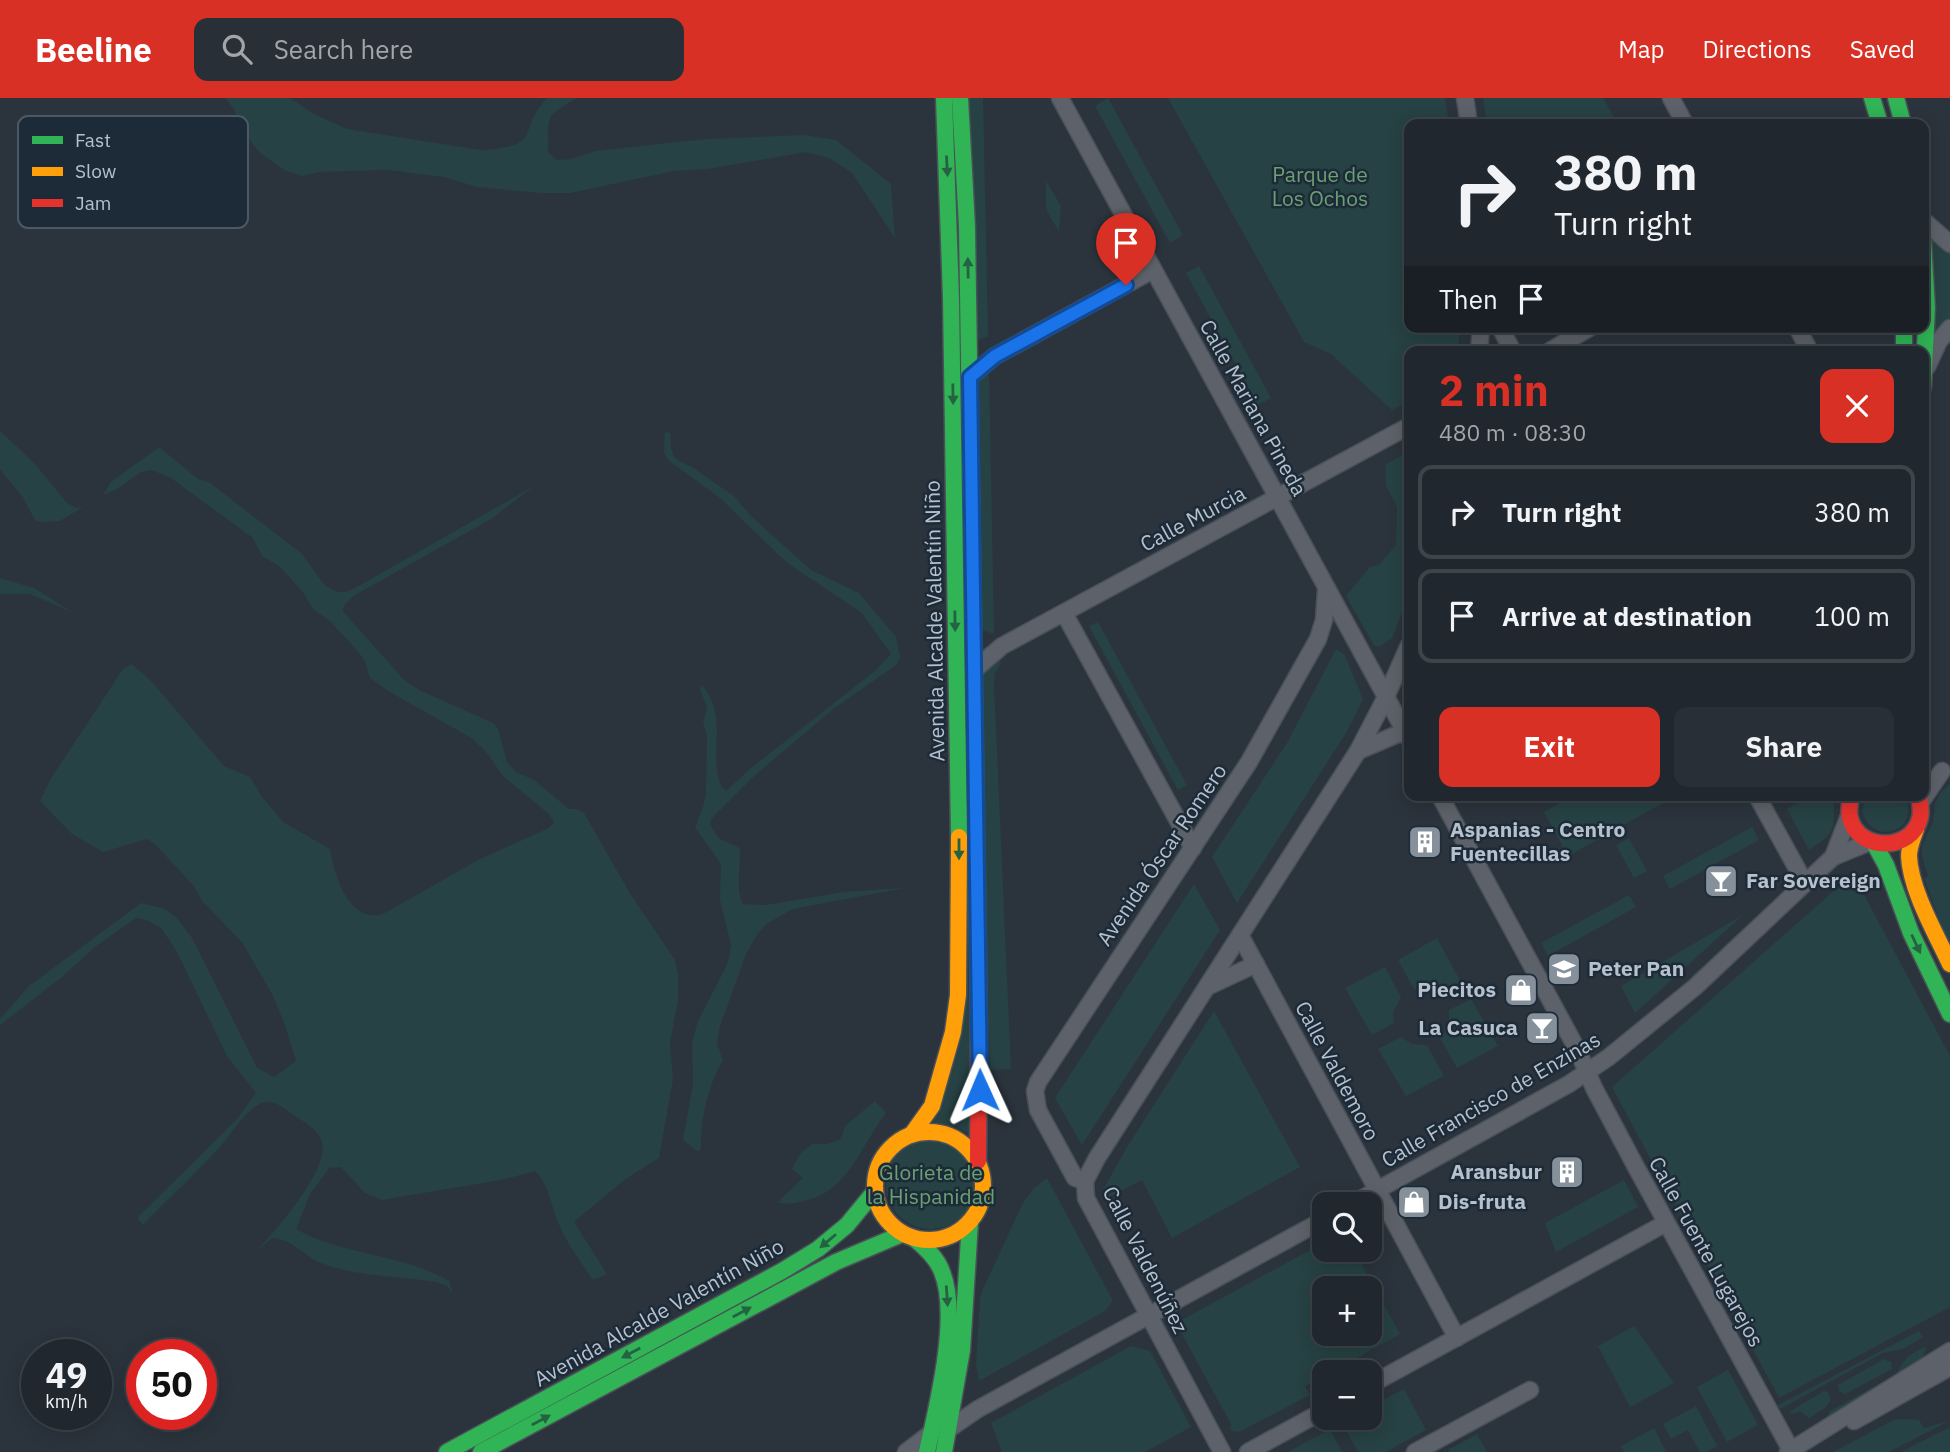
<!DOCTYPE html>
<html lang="en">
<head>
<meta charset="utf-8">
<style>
  body { margin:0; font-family:"IBM Plex Sans",sans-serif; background:#282f36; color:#f1f3f6; height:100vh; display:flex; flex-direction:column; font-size:26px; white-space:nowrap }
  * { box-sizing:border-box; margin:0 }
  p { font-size:23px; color:#a2a5aa }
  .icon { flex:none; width:38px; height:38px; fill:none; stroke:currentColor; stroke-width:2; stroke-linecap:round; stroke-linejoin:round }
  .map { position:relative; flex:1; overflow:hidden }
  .details { position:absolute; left:1404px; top:248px; width:525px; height:455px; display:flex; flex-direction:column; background:#20272e; border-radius:14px; box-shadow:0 4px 18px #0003,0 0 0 2px #3d444a }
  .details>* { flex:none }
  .hud { position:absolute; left:1404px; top:21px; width:525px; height:214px; border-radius:14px; box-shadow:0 4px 18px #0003,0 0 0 2px #3d444a; background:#20272e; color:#f1f3f6; overflow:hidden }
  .buttons { position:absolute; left:1312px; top:1094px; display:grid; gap:14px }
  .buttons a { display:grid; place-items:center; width:70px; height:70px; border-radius:14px; background:#20272e; box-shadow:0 4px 18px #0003,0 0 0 2px #3d444a; font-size:35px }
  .speed { position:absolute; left:21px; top:1241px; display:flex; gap:14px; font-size:35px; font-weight:700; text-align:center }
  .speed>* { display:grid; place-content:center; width:91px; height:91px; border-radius:50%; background:#20272e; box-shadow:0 4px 18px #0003,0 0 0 2px #3d444a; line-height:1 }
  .speed small { font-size:18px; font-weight:400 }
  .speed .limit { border:10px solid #d22; background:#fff; color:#111 }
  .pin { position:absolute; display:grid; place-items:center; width:60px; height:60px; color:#fff; margin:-72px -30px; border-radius:50% 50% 50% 0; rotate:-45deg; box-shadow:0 0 7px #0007 }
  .pin .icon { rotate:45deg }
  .me { position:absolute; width:77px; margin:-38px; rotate:359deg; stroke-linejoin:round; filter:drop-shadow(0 0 5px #0008) }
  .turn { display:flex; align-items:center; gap:24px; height:147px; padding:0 35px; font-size:32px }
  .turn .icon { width:91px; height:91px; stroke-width:2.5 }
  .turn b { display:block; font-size:49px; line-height:60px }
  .then { display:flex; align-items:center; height:66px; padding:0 35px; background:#0003; gap:14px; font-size:26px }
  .round { display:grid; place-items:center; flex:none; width:74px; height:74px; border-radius:14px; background:#282f36 }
  .overview { display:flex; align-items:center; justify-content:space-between; height:119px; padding:0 35px }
  h1 { font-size:42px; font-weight:700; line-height:52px; color:#d93025 }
  .cta { display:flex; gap:14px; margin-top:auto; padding:14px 35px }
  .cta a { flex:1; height:80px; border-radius:14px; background:#d93025; color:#fff; font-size:28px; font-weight:700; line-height:80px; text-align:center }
  .cta a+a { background:#282f36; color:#f1f3f6 }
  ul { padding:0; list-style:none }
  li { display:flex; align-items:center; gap:21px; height:94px; margin:0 14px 10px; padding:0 21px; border:4px solid #3d444a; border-radius:14px }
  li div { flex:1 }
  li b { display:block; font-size:26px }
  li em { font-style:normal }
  header { display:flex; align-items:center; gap:42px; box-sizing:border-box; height:98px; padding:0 35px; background:#d93025; color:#fff }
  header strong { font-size:33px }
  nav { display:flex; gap:38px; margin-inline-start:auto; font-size:24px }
  .search { width:490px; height:63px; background:#282f36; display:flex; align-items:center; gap:18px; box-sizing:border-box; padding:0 24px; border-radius:14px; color:#a2a5aa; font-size:26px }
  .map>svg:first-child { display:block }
  .green { fill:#274244; fill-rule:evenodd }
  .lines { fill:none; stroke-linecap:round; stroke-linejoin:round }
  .street-casing { stroke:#4a5057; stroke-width:19 }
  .fast-casing { stroke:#4a5057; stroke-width:19 }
  .slow-casing { stroke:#4a5057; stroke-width:19 }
  .jam-casing { stroke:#4a5057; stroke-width:19 }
  .street { stroke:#5d626a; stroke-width:16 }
  .fast { stroke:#30b455; stroke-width:16 }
  .slow { stroke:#ff9f0a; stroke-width:16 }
  .jam { stroke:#e5322d; stroke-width:16 }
  .oneway { fill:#256244 }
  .route-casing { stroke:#114b97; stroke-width:18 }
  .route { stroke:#1a73e8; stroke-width:12 }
  .labels { text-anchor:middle; stroke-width:5; stroke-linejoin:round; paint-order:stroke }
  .park-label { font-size:21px; fill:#6ba073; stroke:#1d2b39 }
  .street-label { font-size:21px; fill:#b6c1cd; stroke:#1d2b39 }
  .poi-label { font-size:21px; font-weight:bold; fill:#b6c1cd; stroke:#1d2b39; text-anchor:start }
  .key { fill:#1d2b39; stroke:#4b5865; stroke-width:2 }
  .key-label { font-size:19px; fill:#b6c1cd }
</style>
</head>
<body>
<header>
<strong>Beeline</strong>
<div class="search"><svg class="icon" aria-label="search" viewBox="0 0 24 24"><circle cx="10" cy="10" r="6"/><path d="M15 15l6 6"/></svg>Search here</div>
<nav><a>Map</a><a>Directions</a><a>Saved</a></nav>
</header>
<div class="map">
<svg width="1950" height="1354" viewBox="0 0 1950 1354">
  <rect width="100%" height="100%" fill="#2b343d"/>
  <g class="green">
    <path d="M225 0H290L312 15 347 31 481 52C545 48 515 35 547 0H577C543 19 549 18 548 54L557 62 571 61 596 53 658 46 708 41 804 37 836 42 891 86 895 140 852 75 829 60 806 54 708 71 674 73 570 95H541L477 89 444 79 387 72 320 74 302 78 284 72 259 54 239 28 234 11Z"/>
    <path d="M967 0H983L988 238 977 243Z"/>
    <path d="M1108 0 1183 137 1170 145 1095 8Z"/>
    <path d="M1168 0H1445L1449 26H1409V229H1460L1458 254H1409V303L1392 312 1331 256 1304 244Z"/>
    <path d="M1483 0H1603L1618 26H1487Z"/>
    <path d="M1046 83 1061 108 1059 134 1046 111Z"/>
    <path d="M1930 139 1950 152V223L1934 241Z"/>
    <path d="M1199 168 1271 300 1258 307 1186 175Z"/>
    <path d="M989 271 994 536 982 532 977 285 983 274Z"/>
    <path d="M0 333 35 366 67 405 76 410 83 409 60 423 40 424 35 422 22 398 0 371Z"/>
    <path d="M665 334 670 335 671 350 674 359 679 363 692 369 734 398 751 418 811 472 859 495 896 539 900 559 896 567 832 612 753 679 712 720 710 726 718 740 740 750C741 766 735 794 743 806L766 807 844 794 904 790 793 811 768 825 758 835 746 856 720 928 717 946 723 962C708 987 700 1023 701 1052L697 1053 683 1042 693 986 692 945 698 923 728 865 731 847 720 802 721 766 695 729 703 709 706 696 707 638 703 624 707 609 700 592 702 587C732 621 703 670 726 693L751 670 875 573 891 556 862 515 786 464 720 400 668 362 664 355Z"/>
    <path d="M159 349 198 381 210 385 301 455 323 485 329 490 337 494H346L355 490 534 388 491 421 355 497 346 505 342 512 404 582 419 592 493 625 498 631 507 664 516 674 534 682 569 711H576L584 715 629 794 675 862 678 877V902L670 945 673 981 659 1060 624 1082 574 1124 607 1176 593 1182C581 1164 566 1145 558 1124 551 1107 549 1087 535 1073L501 1082 382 1102 365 1095 341 1069 329 1070 310 1096 296 1131C343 1158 401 1155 449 1183L453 1195 447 1188 436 1184C399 1178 357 1179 321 1165 303 1158 293 1141 272 1140L258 1152C275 1132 336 1066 320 1039 314 1029 301 1022 291 1015 280 1008 271 999 258 1007 242 1016 231 1037 219 1050 194 1077 168 1101 143 1127L137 1120 237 1021 256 995 227 958 176 852 161 830 147 822 136 820 96 848 62 879 0 927V921L29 888 141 805 165 811 176 819 192 840 257 970 274 979 296 963 284 924 272 896 242 844 203 804 193 787 154 745 147 741 103 754 72 736 40 703 50 682 123 571 132 566 151 583 224 668 250 679 262 699 283 724 330 751C334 777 350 829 385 815L478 762 549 730 554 724 549 716 503 678 487 655 473 641 390 594 370 580 364 561 353 548 330 523 314 512 302 493 279 468 262 458 253 440 171 380 152 372 141 374 119 390 103 397 111 384Z"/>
    <path d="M1409 353V497L1392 540 1379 549 1374 547 1346 498 1370 469 1379 467 1396 447 1397 409 1386 387V366Z"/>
    <path d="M0 480 34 490 72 514 30 496H0Z"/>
    <path d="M1098 524 1187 687 1178 692 1089 528Z"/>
    <path d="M1336 551 1344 556 1363 601 1346 635 1237 805 1212 759 1287 645Z"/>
    <path d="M999 558 1001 566 995 575 994 586 1011 971 990 972 981 576Z"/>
    <path d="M1950 686V850L1924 780 1928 778 1922 758V748L1933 724 1935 705 1941 694Z"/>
    <path d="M1572 698H1659L1663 705 1568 758 1544 714Z"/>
    <path d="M1809 698H1836C1832 708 1836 718 1833 728 1831 739 1817 746 1809 752L1787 711Z"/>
    <path d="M1866 698H1905C1921 732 1873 751 1862 713Z"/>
    <path d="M1752 729 1759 742 1670 791 1663 778Z"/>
    <path d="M1629 740 1647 773 1634 780 1616 747Z"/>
    <path d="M1853 776 1950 958V1209L1779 1300 1612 989Z"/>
    <path d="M1194 786 1220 832 1082 1047 1055 1000Z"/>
    <path d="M1629 797 1636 809 1548 858 1541 845Z"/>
    <path d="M1743 817 1635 915 1621 888Z"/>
    <path d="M1437 840 1463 888 1442 900 1430 892 1414 891 1398 862Z"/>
    <path d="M967 852 974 1039 956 1028 931 1024Z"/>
    <path d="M1385 869 1401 900 1393 914 1394 925 1372 937 1345 890Z"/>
    <path d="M1471 901 1498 948 1457 970 1440 940 1449 927V912Z"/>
    <path d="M1214 913 1300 1069 1172 1140 1142 1082 1107 1100 1103 1092 1127 1049Z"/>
    <path d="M1401 939 1412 946 1427 947 1444 978 1406 998 1378 951Z"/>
    <path d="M875 1003 886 1015C858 1051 849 1096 799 1104 791 1106 785 1107 778 1104L803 1080 792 1071 800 1056 812 1046H827L841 1041 845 1028Z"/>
    <circle cx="931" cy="1086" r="45"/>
    <path d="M1047 1080 1113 1203 1105 1213 979 1283 976 1267 980 1199 983 1191 1023 1105 1034 1090Z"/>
    <path d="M1624 1082 1638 1109 1556 1154 1545 1125Z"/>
    <path d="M1325 1144V1152H1354L1400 1236 1332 1274H1325V1278L1305 1288 1310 1297 1239 1334 1232 1333 1230 1328H1232L1176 1225ZM1370 1190V1236H1325V1190Z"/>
    <path d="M1634 1228 1674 1285 1630 1309 1598 1248Z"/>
    <path d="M1919 1233 1923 1239 1903 1251 1883 1255 1780 1311 1778 1307Z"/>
    <path d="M1131 1248 1150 1253 1191 1329 1145 1354H1002L991 1325Z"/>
    <path d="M1926 1248 1922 1264 1827 1321 1830 1313 1895 1277 1908 1258Z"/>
    <path d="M1884 1261 1891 1264 1892 1271 1845 1296 1839 1293 1838 1287Z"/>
    <path d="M1728 1272 1758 1327 1727 1344 1697 1289Z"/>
    <path d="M1404 1291 1426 1332 1386 1354H1358L1342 1325 1351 1320H1370V1309Z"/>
    <path d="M1824 1293 1828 1294 1831 1302 1825 1310 1809 1320 1800 1313 1793 1316 1789 1314Z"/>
    <path d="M1696 1308 1717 1348 1707 1354H1700L1688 1332 1671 1341 1663 1326Z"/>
    <path d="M1904 1321 1919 1322 1924 1330 1949 1323 1889 1354H1833L1894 1322Z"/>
    <path d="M1950 1329V1354H1901Z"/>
    <path d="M1654 1330 1666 1354H1624L1621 1348Z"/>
    <path d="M1330 1331 1342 1354H1288Z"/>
    <path d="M1477 1336 1487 1354H1450L1448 1352Z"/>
  </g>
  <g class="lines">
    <g class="street-casing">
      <g id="street">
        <path d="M1060 0 1409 641"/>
        <path d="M1465 0 1469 26"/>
        <path d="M1671 0 1685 26"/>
        <path d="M1923 122 1950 146"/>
        <path d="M1500 229 1513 254"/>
        <path d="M1797 229 1810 254"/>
        <path d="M1479 254 1481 229"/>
        <path d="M1548 254 1591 229"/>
        <path d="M1927 269 1939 243 1950 230"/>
        <path d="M970 279 995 258 1153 172"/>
        <path d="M1064 515 1193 750"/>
        <path d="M973 573 1002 548 1409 328"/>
        <path d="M1358 653 1405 633"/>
        <path d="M1440 698 1578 953 1594 990 1636 1069 1791 1352"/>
        <path d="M1757 698 1805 785"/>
        <path d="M1921 704 1942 673"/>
        <path d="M1833 759 1849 718"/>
        <path d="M1240 837 1457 1240"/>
        <path d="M1207 889 1256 866"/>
        <path d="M1085 1083 1075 1080 1038 1012 1035 993 1038 984 1249 664 1318 541 1324 522 1326 493"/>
        <path d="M1352 1106 1569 986 1609 959 1695 889 1833 759 1870 744"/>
        <path d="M1370 1287 1666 1125"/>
        <path d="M1854 1323 1950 1269"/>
        <path d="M949 1331 978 1311 1325 1121"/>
        <path d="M906 1354 931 1335"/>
        <path d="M1222 1354 1086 1100 1085 1083 1097 1060 1358 653 1386 599 1409 547"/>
        <path d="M1248 1354 1325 1312"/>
        <path d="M1415 1354 1530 1292"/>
        <path d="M1788 1354 1950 1253"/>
      </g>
    </g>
    <g class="fast-casing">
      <g id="fast">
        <path d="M944 0 951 200 959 739"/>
        <path d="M960 0 967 129 979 923"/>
        <path d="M1872 0 1880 26"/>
        <path d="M1896 0 1903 26"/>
        <path d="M1923 142 1927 210 1923 289"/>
        <path d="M1904 229V254"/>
        <path d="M1875 747 1886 767 1911 835 1950 916"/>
        <path d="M915 1141C926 1150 937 1160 942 1174 960 1218 937 1308 927 1354"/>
        <path d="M447 1354 782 1173 818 1151 847 1127 875 1093"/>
        <path d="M481 1354 836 1164 902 1136"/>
        <path d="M944 1354 962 1252 970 1124"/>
      </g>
    </g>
    <g class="slow-casing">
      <g id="slow">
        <path d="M1916 731C1913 740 1909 749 1909 758 1910 791 1936 836 1950 866"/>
        <circle cx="929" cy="1088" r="54"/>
        <path d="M912 1036 932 1008 953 934 958 897 959 739"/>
      </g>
    </g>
    <g class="jam-casing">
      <g id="jam">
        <path d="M1851 698C1850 705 1848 714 1850 720 1858 754 1912 754 1920 720 1922 714 1920 705 1919 698"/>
        <path d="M978 1063 979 923"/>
      </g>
    </g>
    <use href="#street" class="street"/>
    <use href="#fast" class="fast"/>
    <use href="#slow" class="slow"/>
    <use href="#jam" class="jam"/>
  </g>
  <defs><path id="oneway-solid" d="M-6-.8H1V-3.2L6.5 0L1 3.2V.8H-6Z" transform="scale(1.75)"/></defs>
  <g class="oneway">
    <use href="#oneway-solid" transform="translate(947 68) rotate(87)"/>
    <use href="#oneway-solid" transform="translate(968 170) rotate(-91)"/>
    <use href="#oneway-solid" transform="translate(953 296) rotate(89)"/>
    <use href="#oneway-solid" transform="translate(955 523) rotate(89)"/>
    <use href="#oneway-solid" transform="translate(959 751) rotate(90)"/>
    <use href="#oneway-solid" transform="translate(1916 846) rotate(65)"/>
    <use href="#oneway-solid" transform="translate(828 1143) rotate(140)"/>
    <use href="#oneway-solid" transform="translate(947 1198) rotate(86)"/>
    <use href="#oneway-solid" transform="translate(742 1214) rotate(-28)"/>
    <use href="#oneway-solid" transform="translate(631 1255) rotate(152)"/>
    <use href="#oneway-solid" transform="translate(541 1322) rotate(-28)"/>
  </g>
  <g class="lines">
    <g class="route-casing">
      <path id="route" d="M980 992 970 279 995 258 1126 187"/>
    </g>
    <use href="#route" class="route"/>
  </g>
  <defs>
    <g id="building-square" transform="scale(1.75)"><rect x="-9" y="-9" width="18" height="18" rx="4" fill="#85909b" stroke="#1d2b39"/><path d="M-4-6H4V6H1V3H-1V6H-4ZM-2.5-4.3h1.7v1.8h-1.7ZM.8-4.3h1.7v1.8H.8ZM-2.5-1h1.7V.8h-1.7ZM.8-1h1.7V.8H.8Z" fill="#fff"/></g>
    <g id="bar-square" transform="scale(1.75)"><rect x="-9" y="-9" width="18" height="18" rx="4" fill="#85909b" stroke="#1d2b39"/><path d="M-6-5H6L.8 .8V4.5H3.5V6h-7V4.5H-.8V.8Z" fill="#fff"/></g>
    <g id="school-square" transform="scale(1.75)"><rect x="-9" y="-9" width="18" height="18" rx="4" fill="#85909b" stroke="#1d2b39"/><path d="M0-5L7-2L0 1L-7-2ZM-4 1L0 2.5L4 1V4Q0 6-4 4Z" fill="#fff"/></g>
    <g id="shop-square" transform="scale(1.75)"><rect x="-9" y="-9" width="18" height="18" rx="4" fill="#85909b" stroke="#1d2b39"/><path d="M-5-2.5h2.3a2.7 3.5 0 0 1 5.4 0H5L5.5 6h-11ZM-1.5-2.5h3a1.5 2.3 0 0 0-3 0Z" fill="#fff"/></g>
  </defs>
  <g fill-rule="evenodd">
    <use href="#building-square" x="1425" y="744"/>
    <use href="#bar-square" x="1721" y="783"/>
    <use href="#school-square" x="1564" y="871"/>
    <use href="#shop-square" x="1521" y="892"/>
    <use href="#bar-square" x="1542" y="930"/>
    <use href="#building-square" x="1567" y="1074"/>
    <use href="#shop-square" x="1414" y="1104"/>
  </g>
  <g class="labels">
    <g class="park-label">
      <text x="1320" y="84">Parque de<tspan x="1320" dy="24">Los Ochos</tspan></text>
      <text x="931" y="1082">Glorieta de<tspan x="931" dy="24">la Hispanidad</tspan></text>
    </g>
    <g class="street-label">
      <text transform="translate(1253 310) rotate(61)" y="7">Calle Mariana Pineda</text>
      <text transform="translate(1193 421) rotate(-28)" y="7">Calle Murcia</text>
      <text transform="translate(935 523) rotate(-91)" y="7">Avenida Alcalde Valentín Niño</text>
      <text transform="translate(1162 757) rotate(-56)" y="7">Avenida Óscar Romero</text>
      <text transform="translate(1337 973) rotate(62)" y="7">Calle Valdemoro</text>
      <text transform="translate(1491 1002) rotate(-30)" y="7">Calle Francisco de Enzinas</text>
      <text transform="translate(1706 1154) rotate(61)" y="7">Calle Fuente Lugarejos</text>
      <text transform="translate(1145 1162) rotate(63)" y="7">Calle Valdenúñez</text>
      <text transform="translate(659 1215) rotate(-29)" y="7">Avenida Alcalde Valentín Niño</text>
    </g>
    <g class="poi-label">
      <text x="1450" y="739">Aspanias - Centro<tspan x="1450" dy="24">Fuentecillas</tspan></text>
      <text x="1746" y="790">Far Sovereign</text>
      <text x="1588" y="878">Peter Pan</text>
      <text x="1496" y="899" text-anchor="end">Piecitos</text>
      <text x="1518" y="937" text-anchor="end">La Casuca</text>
      <text x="1542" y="1081" text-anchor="end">Aransbur</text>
      <text x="1438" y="1111">Dis-fruta</text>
    </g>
  </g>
  <rect x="18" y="18" width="230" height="112" rx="10" class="key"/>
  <rect x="32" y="38" width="31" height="8" fill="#30b455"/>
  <rect x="32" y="69" width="31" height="9" fill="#ff9f0a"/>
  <rect x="32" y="101" width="31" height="8" fill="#e5322d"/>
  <g class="key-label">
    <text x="75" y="49">Fast</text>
    <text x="75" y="80">Slow</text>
    <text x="75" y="112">Jam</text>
  </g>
</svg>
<div class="buttons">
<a><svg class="icon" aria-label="search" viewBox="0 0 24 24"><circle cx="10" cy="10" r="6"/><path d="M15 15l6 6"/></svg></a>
<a>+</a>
<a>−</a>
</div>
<div class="speed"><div>49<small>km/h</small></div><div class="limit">50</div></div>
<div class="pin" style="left:1126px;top:187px;background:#d93025"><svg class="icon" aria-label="arrive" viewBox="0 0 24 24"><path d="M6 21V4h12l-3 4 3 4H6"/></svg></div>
<svg class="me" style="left:980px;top:992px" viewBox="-20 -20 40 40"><path d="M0-17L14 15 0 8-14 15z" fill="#1a73e8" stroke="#fff" stroke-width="4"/></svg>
<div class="hud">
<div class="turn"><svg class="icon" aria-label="right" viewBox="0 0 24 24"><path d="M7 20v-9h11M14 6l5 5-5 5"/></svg><div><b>380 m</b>Turn right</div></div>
<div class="then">Then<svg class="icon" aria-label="arrive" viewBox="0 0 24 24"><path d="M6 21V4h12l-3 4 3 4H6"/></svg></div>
</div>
<section class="details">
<div class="overview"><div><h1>2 min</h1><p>480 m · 08:30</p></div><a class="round" style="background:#d93025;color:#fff"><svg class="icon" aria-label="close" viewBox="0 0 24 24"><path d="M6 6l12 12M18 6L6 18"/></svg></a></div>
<ul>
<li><svg class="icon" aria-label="right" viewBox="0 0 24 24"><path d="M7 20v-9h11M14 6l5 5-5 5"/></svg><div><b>Turn right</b></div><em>380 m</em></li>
<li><svg class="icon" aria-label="arrive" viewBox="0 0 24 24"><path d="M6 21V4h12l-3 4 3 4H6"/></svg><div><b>Arrive at destination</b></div><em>100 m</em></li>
</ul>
<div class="cta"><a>Exit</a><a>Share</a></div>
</section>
</div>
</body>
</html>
